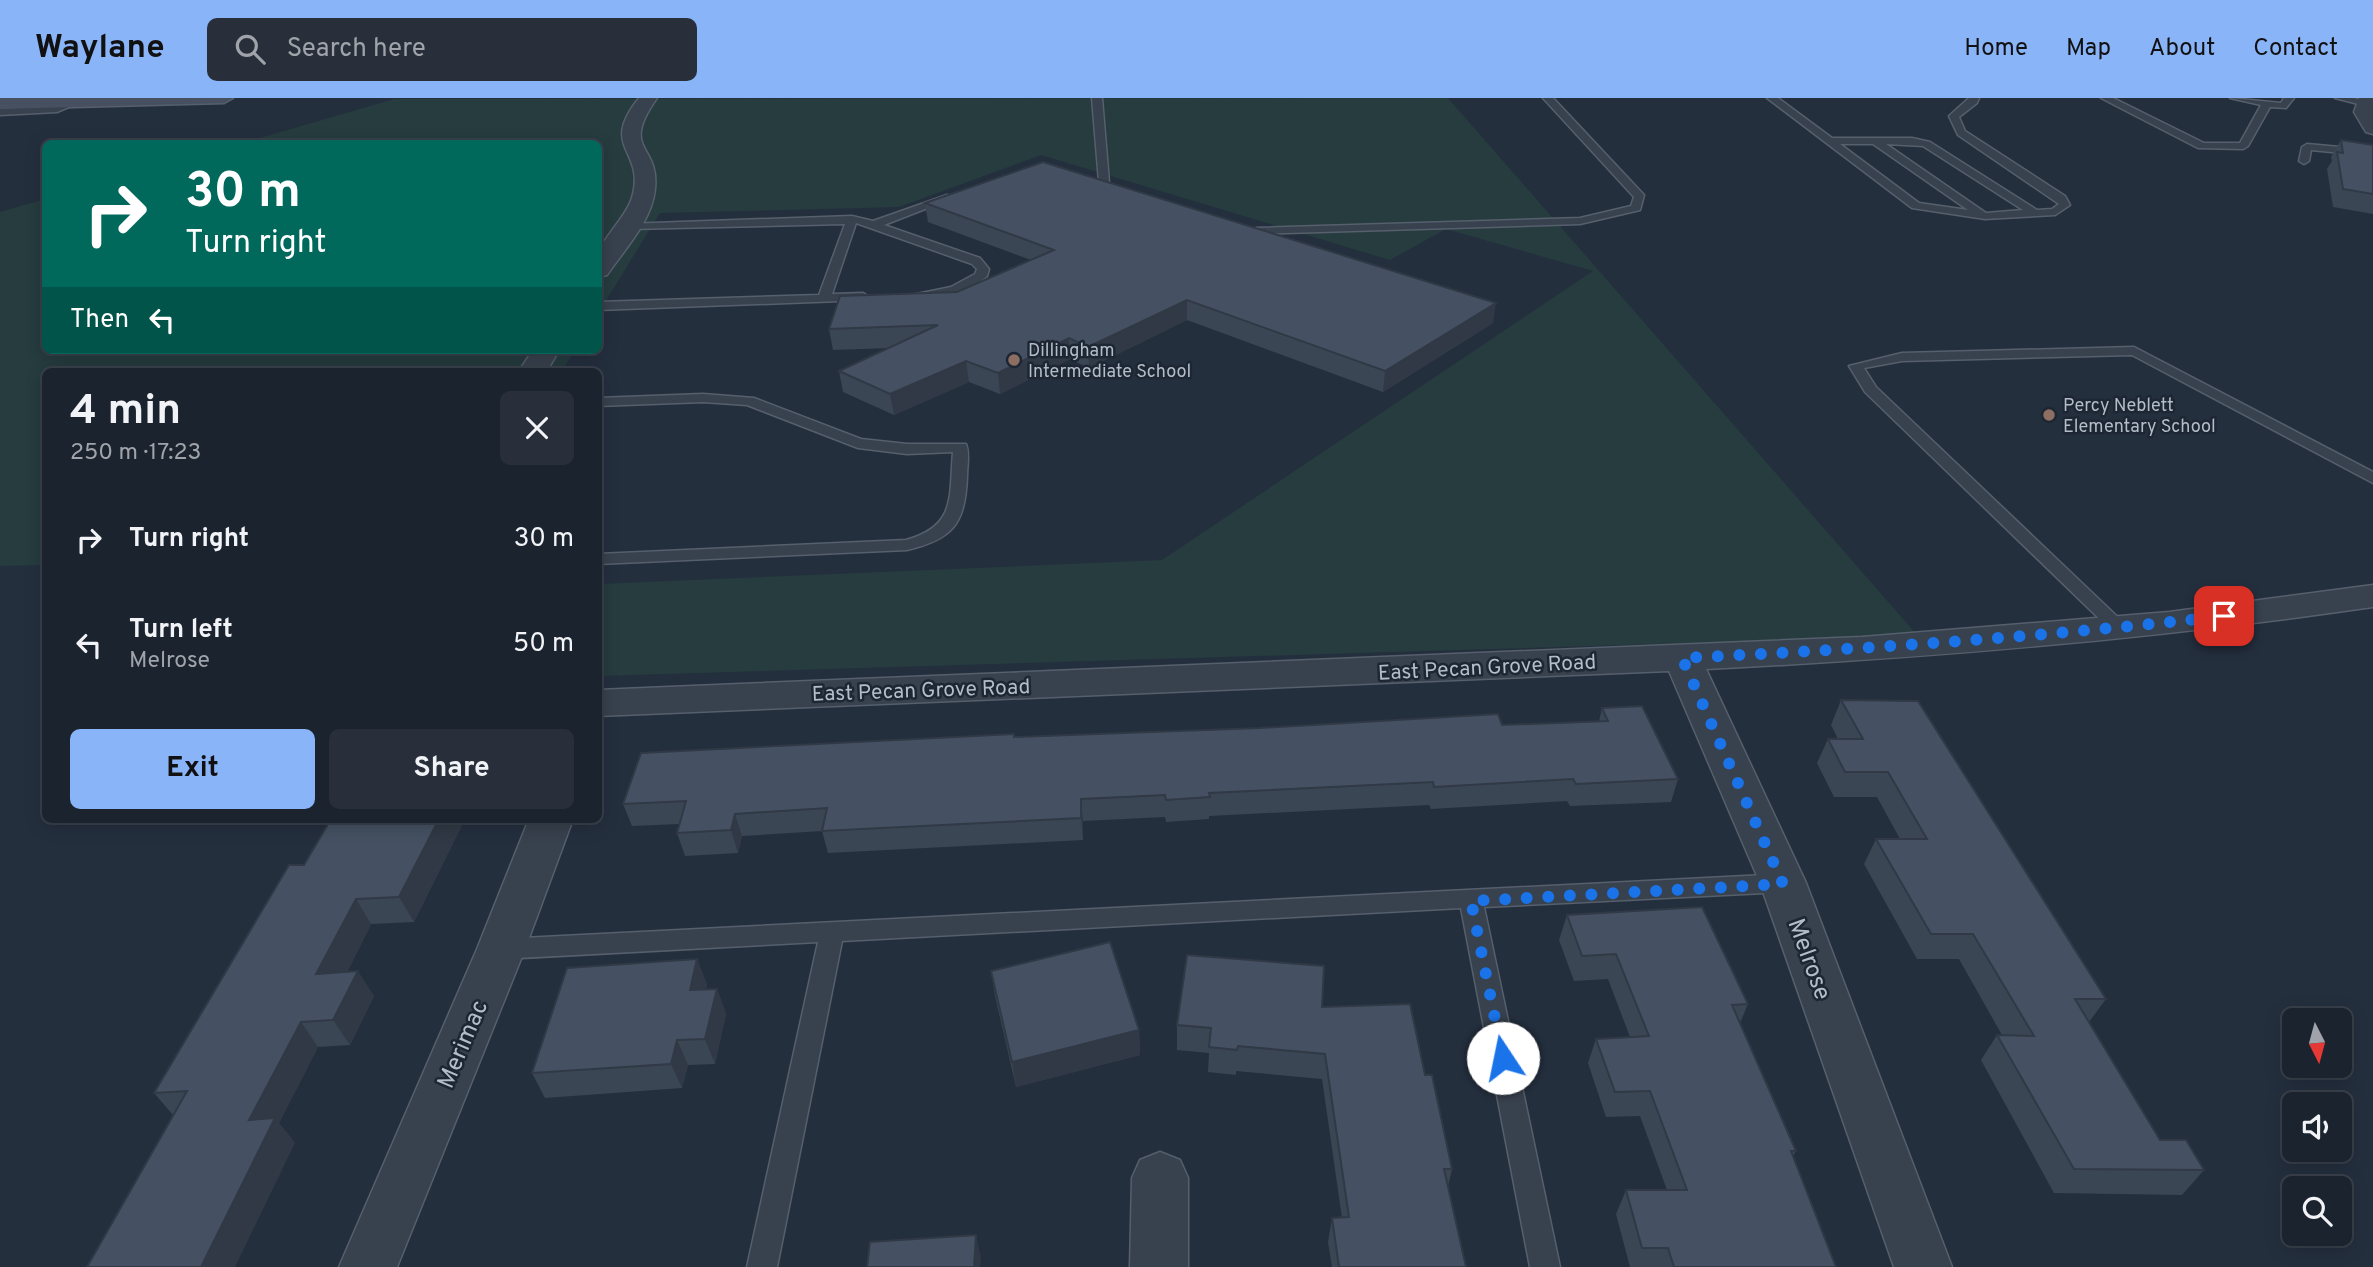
<!DOCTYPE html>
<html lang="en">
<head>
<meta charset="utf-8">
<style>
  body { margin:0; font-family:Overpass,sans-serif; background:#282f3a; color:#f1f3f6; height:100vh; display:flex; flex-direction:column; font-size:26px; white-space:nowrap }
  * { box-sizing:border-box; margin:0 }
  p { font-size:23px; color:#a0a4aa }
  .icon { flex:none; width:38px; height:38px; fill:none; stroke:currentColor; stroke-width:2; stroke-linecap:round; stroke-linejoin:round }
  .map { position:relative; flex:1; overflow:hidden }
  .sheet { position:absolute; left:42px; top:270px; width:560px; height:455px; display:flex; flex-direction:column; background:#1b232e; border-radius:10px; box-shadow:0 4px 18px #0003,0 0 0 2px #39404a }
  .sheet>* { flex:none }
  .top-card { position:absolute; left:42px; top:42px; width:560px; height:214px; border-radius:10px; box-shadow:0 4px 18px #0003,0 0 0 2px #39404a; background:#00695c; color:#fff; overflow:hidden }
  .needle { width:46px; rotate:174deg }
  .fabs { position:absolute; left:2282px; top:910px; display:grid; gap:14px }
  .fabs a { display:grid; place-items:center; width:70px; height:70px; border-radius:10px; background:#1b232e; box-shadow:0 4px 18px #0003,0 0 0 2px #39404a; font-size:35px }
  .pin { position:absolute; display:grid; place-items:center; width:60px; height:60px; color:#fff; margin:-30px; border-radius:14px; box-shadow:0 4px 10px #0006 }
  .me { position:absolute; width:77px; margin:-38px; rotate:349deg; stroke-linejoin:round; filter:drop-shadow(0 0 5px #0008) }
  .turn { display:flex; align-items:center; gap:24px; height:147px; padding:0 28px; font-size:32px }
  .turn .icon { width:91px; height:91px; stroke-width:2.5 }
  .turn b { display:block; font-size:49px; line-height:60px }
  .then { display:flex; align-items:center; height:66px; padding:0 28px; background:#0003; gap:14px; font-size:26px }
  .round { display:grid; place-items:center; flex:none; width:74px; height:74px; border-radius:10px; background:#282f3a }
  .headline { display:flex; align-items:center; justify-content:space-between; height:119px; padding:0 28px }
  h1 { font-size:42px; font-weight:700; line-height:52px }
  .cta { display:flex; gap:14px; margin-top:auto; padding:14px 28px }
  .cta a { flex:1; height:80px; border-radius:10px; background:#8ab4f8; color:#111; font-size:28px; font-weight:700; line-height:80px; text-align:center }
  .cta a+a { background:#282f3a; color:#f1f3f6 }
  ul { padding:0; list-style:none }
  li { display:flex; align-items:center; gap:21px; height:105px; padding:0 28px }
  li div { flex:1 }
  li b { display:block; font-size:26px }
  li em { font-style:normal }
  header { display:flex; align-items:center; gap:42px; box-sizing:border-box; height:98px; padding:0 35px; background:#8ab4f8; color:#111 }
  header strong { font-size:33px }
  nav { display:flex; gap:38px; margin-inline-start:auto; font-size:24px }
  .search { width:490px; height:63px; background:#282f3a; display:flex; align-items:center; gap:18px; box-sizing:border-box; padding:0 24px; border-radius:10px; color:#a0a4aa; font-size:26px }
  .map>svg:first-child { display:block }
  .green { fill:#263c3f }
  .lines { fill:none; stroke-linecap:round; stroke-linejoin:round }
  .lane-casing { stroke:#565f6c; stroke-width:3 }
  .street-casing { stroke:#565f6c; stroke-width:3 }
  .secondary-casing { stroke:#565f6c; stroke-width:3 }
  .lane { fill:#38414e; fill-rule:evenodd }
  .street { fill:#38414e; fill-rule:evenodd }
  .secondary { fill:#465061; fill-rule:evenodd }
  .wall { fill:#3b4654 }
  .shaded-wall { fill:#303945 }
  .building { fill:#455162; stroke:#303945; stroke-width:2 }
  .route { stroke:#1a73e8; stroke-width:12; stroke-dasharray:0 21.6 }
  .education-dot { fill:#8d6e63; stroke:#1d2633; stroke-width:2.5 }
  .labels { text-anchor:middle; stroke-width:5; stroke-linejoin:round; paint-order:stroke }
  .far-poi-label { font-size:18px; fill:#b4bcc9; stroke:#1d2633; text-anchor:start }
  .street-label { font-size:21px; fill:#b4bcc9; stroke:#1d2633 }
  .near-street-label { font-size:24px; fill:#b4bcc9; stroke:#1d2633 }
</style>
</head>
<body>
<header>
<strong>Waylane</strong>
<div class="search"><svg class="icon" aria-label="search" viewBox="0 0 24 24"><circle cx="10" cy="10" r="6"/><path d="M15 15l6 6"/></svg>Search here</div>
<nav><a>Home</a><a>Map</a><a>About</a><a>Contact</a></nav>
</header>
<div class="map">
<svg width="2373" height="1169" viewBox="0 0 2373 1169">
  <rect width="100%" height="100%" fill="#242f3e"/>
  <g class="green">
    <path d="M1448 0 1918 538 599 578V486L1162 462 1593 173 1446 131 1390 162 1041 57 899 109 660 115 599 214 598 46H239L394 1Z"/>
    <path d="M45 101 46 252H575L562 273H46L45 467 0 468V114Z"/>
  </g>
  <g class="lines">
    <g class="lane-casing">
      <g id="lane">
        <path d="M75 0 78 5 57 14 0 17V11L55 8Z"/>
        <path d="M1092 0H1102L1109 84 1104 87 1099 84Z"/>
        <path d="M1543 0H1553L1644 97 1640 112 1580 126 1256 136 1250 133 1256 130 1580 120 1631 108 1634 99Z"/>
        <path d="M1767 0H1778L1832 40H1912L1930 44 2037 112 2052 111 2059 106 1958 37 1949 18 1969 0H1979L1977 5 1959 19 1965 33 2065 98 2070 107 2055 117 1985 121 1912 110ZM1840 46H1873L1968 112 1919 105ZM1886 46 1923 48 2023 112 1986 115Z"/>
        <path d="M2101 0H2113L2204 45H2240L2261 7 2230 0 2281 5 2284 0H2294L2286 10 2270 9 2248 48 2243 51 2198 50Z"/>
        <path d="M2335 0H2354L2371 5 2366 8Z"/>
        <path d="M2307 46 2373 52V58L2311 52 2309 63 2304 66 2299 63 2302 49Z"/>
        <path d="M947 97 956 99 884 127 980 160 989 171 987 178C974 190 927 208 912 197L951 189 975 176 977 171 972 166 856 125 832 196 863 195 869 199 867 202 598 212V204L819 197 845 126 629 131 625 130V126L852 118 873 123Z"/>
        <path d="M2134 249 2373 374V385L2132 257 1902 263 1864 270 1876 289 2125 526 2128 530 2125 534H2113L1865 294 1849 268 1902 255Z"/>
        <path d="M703 296 754 300 861 341 907 346H966C970 355 967 368 967 379 965 426 953 441 907 452L598 466V456L906 442C957 428 949 398 953 354L907 356 858 350 747 307 703 304 598 308V300Z"/>
        <path d="M1783 776 1791 779 1794 785 1791 791 1783 794 1484 809 1560 1169H1530L1461 810 842 843 777 1169H747L818 844 501 861 493 858 489 851 493 844 501 841Z"/>
      </g>
    </g>
    <g class="street-casing">
      <g id="street">
        <path d="M639 0H657C619 54 660 45 655 91 652 123 624 152 607 177L598 179C598 172 597 164 598 157 601 141 628 118 633 96 644 51 599 50 639 0Z"/>
        <path d="M2359 0H2373V36L2366 34 2354 14Z"/>
        <path d="M533 252H559L547 273H519Z"/>
        <path d="M2373 487V509C2151 541 1929 560 1706 571L1806 785 1952 1169H1894L1760 785 1669 573 598 618V592L1862 539 2169 514Z"/>
        <path d="M529 721H573L525 851 397 1169H339L477 851Z"/>
        <path d="M1160 1054 1180 1062 1188 1080V1169H1130L1132 1080 1140 1062Z"/>
      </g>
    </g>
    <g class="secondary-casing">
      <path id="secondary" d="M0 0H233L224 5 0 11Z"/>
    </g>
    <use href="#lane" class="lane"/>
    <use href="#street" class="street"/>
    <use href="#secondary" class="secondary"/>
  </g>
  <g class="wall">
    <path d="M2341 42 2373 47V116L2333 109 2327 71 2332 63 2331 59Z"/>
    <path d="M925 105 1493 225 1383 294 1187 222 1089 270 1070 261 1000 296 969 284 894 317 843 294 839 273 890 250 833 252 829 231 957 194 1031 162 928 124Z"/>
    <path d="M1841 602 2106 901 2089 924 2160 1042 2204 1072 2182 1097 2054 1095 1981 962 1997 937H2002L1959 861H1917L1864 766 1876 741H1900L1877 699H1834L1817 665 1828 641H1838L1831 627Z"/>
    <path d="M1602 610 1678 681 1671 704 1570 708 1567 703 1431 711 1429 707 1209 718V721L1166 724 1165 719 1083 723V742L828 755 822 733 742 738 738 755 685 758 677 735 680 726 632 728 623 706 1014 639 1502 627 1599 623Z"/>
    <path d="M331 721H465L414 824 371 826 347 874 374 898 350 947 318 949 279 1025 295 1045 173 1017 154 995 304 767Z"/>
    <path d="M1567 817 1748 906 1740 925 1796 1053 1793 1058 1836 1169H1630L1616 1116 1626 1092H1667L1640 1018 1606 1019 1588 965 1596 941 1630 939 1608 881 1574 883 1559 842Z"/>
    <path d="M697 861 707 887 706 891H717L726 916 715 966 688 967 682 990 545 1000 532 975Z"/>
    <path d="M991 873 1139 932 1140 957 1016 989 995 898Z"/>
    <path d="M1322 909 1425 977 1452 1071 1448 1089 1466 1169H1332L1328 1144 1332 1120H1342L1322 981 1236 973V977L1208 974 1209 955 1177 952V927Z"/>
  </g>
  <g class="shaded-wall">
    <path d="M1187 202V222L1089 270 1088 249Z"/>
    <path d="M1496 205 1493 225 1383 294 1385 273Z"/>
    <path d="M1069 240 1070 261 1000 296 998 275Z"/>
    <path d="M966 263 969 284 894 317 890 296Z"/>
    <path d="M1081 701 1083 723V742L1081 720Z"/>
    <path d="M735 716 742 738 738 755 731 732Z"/>
    <path d="M439 721H465L414 824 399 799Z"/>
    <path d="M356 801 371 826 333 901 316 876Z"/>
    <path d="M697 861 707 887 699 917 690 892Z"/>
    <path d="M358 873 374 898 350 947 333 922Z"/>
    <path d="M717 891 726 916 715 966 705 941Z"/>
    <path d="M301 924 318 949 279 1025 295 1045 235 1169H201L249 1022Z"/>
    <path d="M1139 932 1140 957 1016 989 1012 964Z"/>
    <path d="M677 942 688 967 682 990 671 966Z"/>
    <path d="M976 1137 981 1160 980 1169H974Z"/>
  </g>
  <g class="building">
    <path d="M2341 42 2373 47V96L2343 91 2337 54 2343 55Z"/>
    <path d="M1043 64 1496 205 1385 273 1187 202 1088 249 1069 240 998 275 966 263 890 296 839 273 938 227 829 231 840 198 957 194 1054 152 925 105Z"/>
    <path d="M1841 602 1918 603 2106 901H2075L2160 1042H2186L2204 1072 2074 1071 1997 937 2034 938 1973 836H1931L1876 741H1927L1888 674H1845L1828 641H1863Z"/>
    <path d="M1642 608 1678 681 1576 686 1573 681 1434 689 1433 684 1209 695 1210 699 1166 702 1165 697 1081 701V720L822 733 827 710 735 716 731 732 677 735 686 703 623 706 641 655 1014 636V639L1260 630 1498 616 1502 627 1608 623 1602 610Z"/>
    <path d="M331 721H439L399 799 356 801 316 876 358 873 333 922 301 924 249 1022 275 1020 201 1169H87L187 993 154 995 289 767H304Z"/>
    <path d="M1702 809 1748 906 1732 907 1796 1053H1791L1836 1169H1674L1668 1150H1642L1626 1092H1687L1650 993 1615 994 1596 941 1649 938 1616 856 1582 858 1567 817Z"/>
    <path d="M1110 844 1139 932 1012 964 991 873Z"/>
    <path d="M1187 857 1324 868 1322 909 1410 906 1425 977H1432L1452 1071H1444L1466 1169H1339L1332 1120 1349 1119 1325 956 1238 948 1237 952 1209 949 1211 930 1177 927Z"/>
    <path d="M697 861 690 892 717 891 705 941 677 942 671 966 532 975 567 870Z"/>
    <path d="M976 1137 974 1169H867L870 1144Z"/>
  </g>
  <g class="lines">
    <path class="route" d="M1503 960 1471 803 1783 786 1682 560C1864 551 2044 539 2224 518"/>
  </g>
  <g class="education-dot">
    <circle cx="1014" cy="262" r="7"/>
    <circle cx="2049" cy="317" r="7"/>
  </g>
  <g class="labels">
    <g class="far-poi-label">
      <text x="1028" y="258">Dillingham<tspan x="1028" dy="21">Intermediate School</tspan></text>
      <text x="2063" y="313">Percy Neblett<tspan x="2063" dy="21">Elementary School</tspan></text>
    </g>
    <g class="street-label">
      <text transform="translate(1487 569) rotate(-3)" y="7">East Pecan Grove Road</text>
      <text transform="translate(921 592) rotate(-2)" y="7">East Pecan Grove Road</text>
    </g>
    <g class="near-street-label">
      <text transform="translate(1810 861) rotate(70)" y="8">Melrose</text>
      <text transform="translate(462 946) rotate(-67)" y="8">Merimac</text>
    </g>
  </g>
</svg>
<div class="fabs">
<a><svg class="needle" viewBox="-14 -14 28 28"><path d="M0-13l5 13h-10z" fill="#e53935"/><path d="M0 13l5-13h-10z" fill="#a0a4aa"/></svg></a>
<a><svg class="icon" aria-label="sound" viewBox="0 0 24 24"><path d="M4 9h4l5-4v14l-5-4H4zM17 9q2 3 0 6"/></svg></a>
<a><svg class="icon" aria-label="search" viewBox="0 0 24 24"><circle cx="10" cy="10" r="6"/><path d="M15 15l6 6"/></svg></a>
</div>
<div class="pin" style="left:2224px;top:518px;background:#d93025"><svg class="icon" aria-label="arrive" viewBox="0 0 24 24"><path d="M6 21V4h12l-3 4 3 4H6"/></svg></div>
<svg class="me" style="left:1503px;top:960px" viewBox="-20 -20 40 40"><circle r="19" fill="#fff"/><path d="M0-13L10 11 0 6-10 11z" fill="#1a73e8"/></svg>
<div class="top-card">
<div class="turn"><svg class="icon" aria-label="right" viewBox="0 0 24 24"><path d="M7 20v-9h11M14 6l5 5-5 5"/></svg><div><b>30 m</b>Turn right</div></div>
<div class="then">Then<svg class="icon" aria-label="left" viewBox="0 0 24 24"><path d="M17 20v-9H6M10 6l-5 5 5 5"/></svg></div>
</div>
<section class="sheet">
<div class="headline"><div><h1>4 min</h1><p>250 m · 17:23</p></div><a class="round"><svg class="icon" aria-label="close" viewBox="0 0 24 24"><path d="M6 6l12 12M18 6L6 18"/></svg></a></div>
<ul>
<li><svg class="icon" aria-label="right" viewBox="0 0 24 24"><path d="M7 20v-9h11M14 6l5 5-5 5"/></svg><div><b>Turn right</b></div><em>30 m</em></li>
<li><svg class="icon" aria-label="left" viewBox="0 0 24 24"><path d="M17 20v-9H6M10 6l-5 5 5 5"/></svg><div><b>Turn left</b><p>Melrose</p></div><em>50 m</em></li>
</ul>
<div class="cta"><a>Exit</a><a>Share</a></div>
</section>
</div>
</body>
</html>
